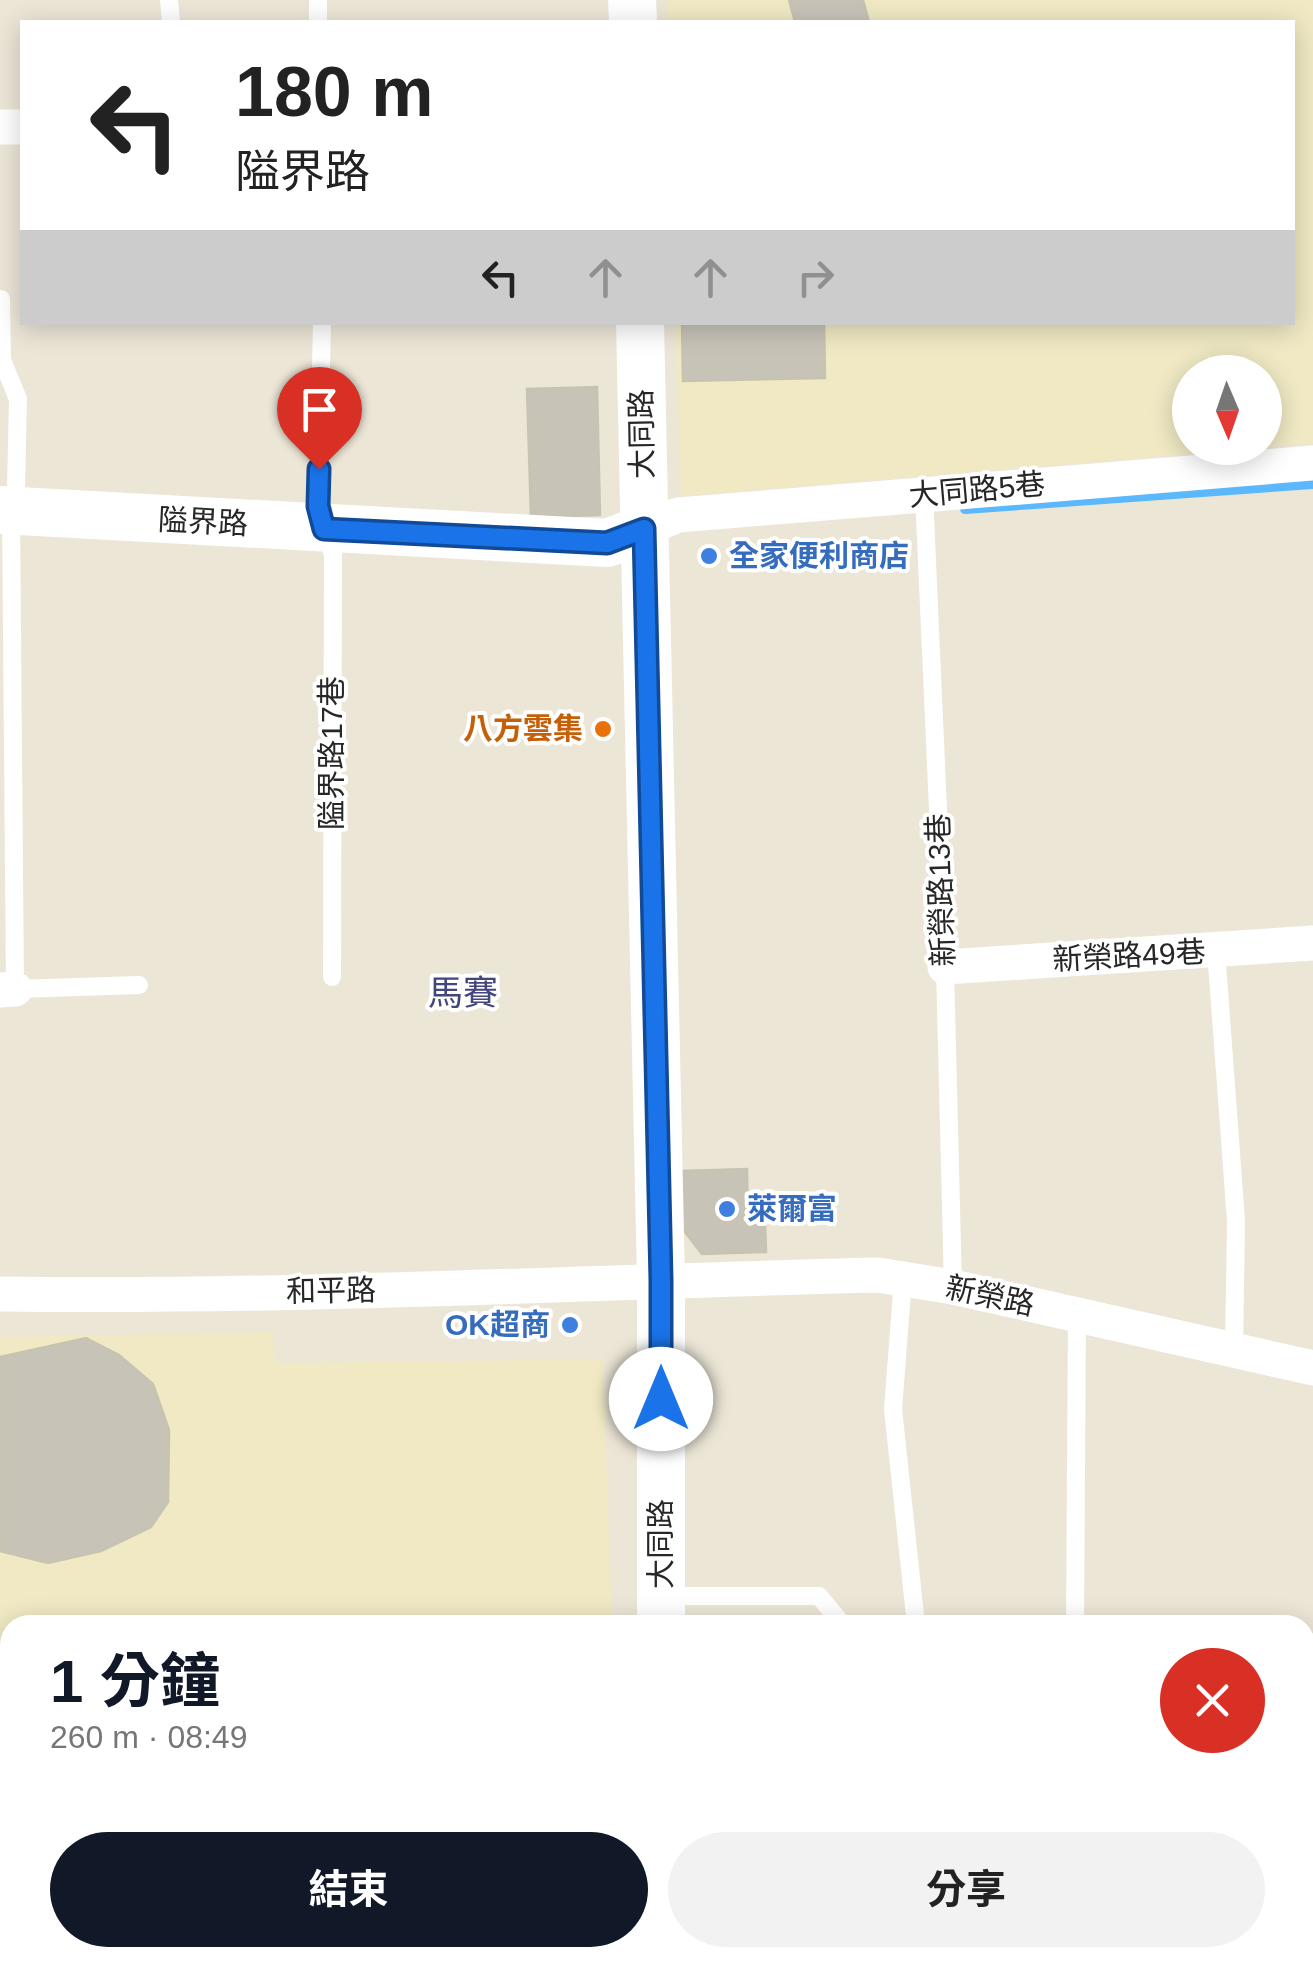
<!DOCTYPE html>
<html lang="zh-TW">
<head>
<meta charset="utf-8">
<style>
  body { margin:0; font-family:Arial,"Noto Sans TC",sans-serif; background:#f2f2f2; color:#222; height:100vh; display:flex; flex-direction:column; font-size:38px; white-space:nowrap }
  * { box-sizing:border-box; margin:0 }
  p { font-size:32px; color:#767676 }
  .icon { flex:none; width:55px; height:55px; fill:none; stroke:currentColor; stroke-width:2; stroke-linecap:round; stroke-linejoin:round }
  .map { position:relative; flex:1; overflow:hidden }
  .sheet { position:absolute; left:0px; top:1615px; width:1315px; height:352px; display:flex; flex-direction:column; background:#fff; border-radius:30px 30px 0 0; box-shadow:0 5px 25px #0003 }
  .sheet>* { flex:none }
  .hud { position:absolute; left:20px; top:20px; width:1275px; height:305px; border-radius:0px; box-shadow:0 5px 25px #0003; background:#fff; color:#222; overflow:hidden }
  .needle { width:65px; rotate:178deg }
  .buttons { position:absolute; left:1172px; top:355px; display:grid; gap:20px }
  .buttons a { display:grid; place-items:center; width:110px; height:110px; border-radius:50%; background:#fff; box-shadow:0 5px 25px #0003; font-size:50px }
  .pin { position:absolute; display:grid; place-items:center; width:85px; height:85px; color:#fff; margin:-102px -42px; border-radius:50% 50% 50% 0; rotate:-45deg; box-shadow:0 0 10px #0007 }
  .pin .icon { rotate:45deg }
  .me { position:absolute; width:110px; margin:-55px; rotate:0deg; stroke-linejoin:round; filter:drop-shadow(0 0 8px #0008) }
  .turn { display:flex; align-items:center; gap:35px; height:210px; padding:0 50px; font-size:45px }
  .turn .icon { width:130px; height:130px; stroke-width:2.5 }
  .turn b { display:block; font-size:70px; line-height:85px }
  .lanes { display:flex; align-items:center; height:95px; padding:0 50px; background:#0003; justify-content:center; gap:50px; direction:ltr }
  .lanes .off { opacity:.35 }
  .round { display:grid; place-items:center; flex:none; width:105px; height:105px; border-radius:52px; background:#f2f2f2 }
  .head { display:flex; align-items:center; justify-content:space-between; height:170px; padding:0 50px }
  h1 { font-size:60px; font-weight:700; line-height:75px; color:#111827 }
  .primary-button { display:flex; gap:20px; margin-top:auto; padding:20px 50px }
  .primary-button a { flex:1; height:115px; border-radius:60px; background:#111827; color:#fff; font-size:40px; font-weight:700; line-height:115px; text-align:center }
  .primary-button a+a { background:#f2f2f2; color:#222 }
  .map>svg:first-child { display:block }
  .education { fill:#f0e9c4 }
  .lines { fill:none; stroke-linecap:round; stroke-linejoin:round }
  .stream { stroke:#5cb8fc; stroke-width:10 }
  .building { fill:#c7c3b7; stroke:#c7c3b1; stroke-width:2.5 }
  .lane { stroke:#fff; stroke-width:18 }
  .street { stroke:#fff; stroke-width:35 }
  .secondary { stroke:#fff; stroke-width:48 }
  .route-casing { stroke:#114b97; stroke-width:25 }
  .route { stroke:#1a73e8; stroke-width:18 }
  .shop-dot { fill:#3f7fe0; stroke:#fff; stroke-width:4 }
  .food-dot { fill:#e8710a; stroke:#fff; stroke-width:4 }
  .labels { text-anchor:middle; stroke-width:8; stroke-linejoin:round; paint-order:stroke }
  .street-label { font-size:30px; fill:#272727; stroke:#fff }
  .shop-label { font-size:30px; font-weight:bold; fill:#366cbe; stroke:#fff; text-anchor:start }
  .food-label { font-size:30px; font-weight:bold; fill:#c56008; stroke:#fff; text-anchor:end }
  .quarter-label { font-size:35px; fill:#43457d; stroke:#fff }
</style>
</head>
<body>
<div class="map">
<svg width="1313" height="1966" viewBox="0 0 1313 1966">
  <rect width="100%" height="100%" fill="#ece6d7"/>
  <g class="education">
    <path d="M668 0H1313V443L1265 447V372H1190V448H1260L681 496 676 323 1292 322V22H668Z"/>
    <path d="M273 1332 275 1363 603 1359 612 1625H10V1958H619V1966H0V1337Z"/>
  </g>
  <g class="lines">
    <path class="stream" d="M965 509 1313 484"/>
  </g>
  <g class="building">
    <path d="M789 0H863L869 22H795Z"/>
    <path d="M682 322H824L825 378 683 381Z"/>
    <path d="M597 387 600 515 531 517 527 389Z"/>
    <path d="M747 1169 748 1221 765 1220 766 1252 702 1254 682 1228 681 1171Z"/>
    <path d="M86 1338 119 1355 153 1384 169 1430 168 1502 151 1527 101 1551 48 1563 0 1551V1357Z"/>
  </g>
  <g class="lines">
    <g class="lane">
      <path d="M169 0 171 22"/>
      <path d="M318 0V22"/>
      <path d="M1 299 2 360 18 399 16 489 11 511 15 989 139 985"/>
      <path d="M322 322 318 506 333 555 332 977"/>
      <path d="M924 494 945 967 953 1287"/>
      <path d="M1216 950 1236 1221 1234 1351"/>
      <path d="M903 1279 893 1409 916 1625"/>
      <path d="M662 1596H819L843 1625"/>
      <path d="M1075 1625 1077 1315"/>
      <path d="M979 1966 980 1958"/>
    </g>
    <g class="street">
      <path d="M0 127H22"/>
      <path d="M644 529 678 515 1313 463"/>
      <path d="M945 967 1313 943"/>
      <path d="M0 990 15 989"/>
      <path d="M0 1294C293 1298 586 1282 878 1275L953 1287 1313 1368"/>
    </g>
    <g class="secondary">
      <path d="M632 0 633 22"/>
      <path d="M640 322 661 1280V1625"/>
      <path d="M0 510 607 543 644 529"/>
      <path d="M658 1966V1958"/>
    </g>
  </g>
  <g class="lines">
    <g class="route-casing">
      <path id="route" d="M319 469 318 506 324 529 607 543 644 529 661 1280V1399"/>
    </g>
    <use href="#route" class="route"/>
  </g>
  <g class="shop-dot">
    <circle cx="709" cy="556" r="10"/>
    <circle cx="727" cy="1209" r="10"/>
    <circle cx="570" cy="1325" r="10"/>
  </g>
  <circle class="food-dot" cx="603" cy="729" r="10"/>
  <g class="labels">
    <g class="street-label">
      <text transform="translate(642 434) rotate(-91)" y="10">大同路</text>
      <text transform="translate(977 490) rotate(-5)" y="10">大同路5巷</text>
      <text transform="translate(203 522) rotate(3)" y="10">隘界路</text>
      <text transform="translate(332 753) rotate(-90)" y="10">隘界路17巷</text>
      <text transform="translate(941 890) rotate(-92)" y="10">新榮路13巷</text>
      <text transform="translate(1129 956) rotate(-3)" y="10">新榮路49巷</text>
      <text transform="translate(331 1291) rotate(-1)" y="10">和平路</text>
      <text transform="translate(990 1296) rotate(12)" y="10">新榮路</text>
      <text transform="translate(661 1544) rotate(-90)" y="10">大同路</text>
    </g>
    <g class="shop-label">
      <text x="729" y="566">全家便利商店</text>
      <text x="747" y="1219">萊爾富</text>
      <text x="550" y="1335" text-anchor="end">OK超商</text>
    </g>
    <g class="food-label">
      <text x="583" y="739">八方雲集</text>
    </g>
    <g class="quarter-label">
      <text x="463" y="1005">馬賽</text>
    </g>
  </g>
</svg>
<div class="buttons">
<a><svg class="needle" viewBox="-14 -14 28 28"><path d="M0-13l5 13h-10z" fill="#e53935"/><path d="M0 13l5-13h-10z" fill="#767676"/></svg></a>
</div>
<div class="pin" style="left:319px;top:469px;background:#d93025"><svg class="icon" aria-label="arrive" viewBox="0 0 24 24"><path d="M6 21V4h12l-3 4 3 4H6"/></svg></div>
<svg class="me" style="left:661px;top:1399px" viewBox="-20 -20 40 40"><circle r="19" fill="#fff"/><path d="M0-13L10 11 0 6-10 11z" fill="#1a73e8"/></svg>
<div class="hud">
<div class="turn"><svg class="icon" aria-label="left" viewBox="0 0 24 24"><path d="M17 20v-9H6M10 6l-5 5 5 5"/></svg><div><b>180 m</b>隘界路</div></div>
<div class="lanes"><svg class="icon" aria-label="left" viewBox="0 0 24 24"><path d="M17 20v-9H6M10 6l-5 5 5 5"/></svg><svg class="icon off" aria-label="ahead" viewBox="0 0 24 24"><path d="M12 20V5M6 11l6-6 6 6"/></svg><svg class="icon off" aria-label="ahead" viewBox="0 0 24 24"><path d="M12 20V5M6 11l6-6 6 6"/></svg><svg class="icon off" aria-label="right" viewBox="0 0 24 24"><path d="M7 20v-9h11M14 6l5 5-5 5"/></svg></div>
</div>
<section class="sheet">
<div class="head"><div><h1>1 分鐘</h1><p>260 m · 08:49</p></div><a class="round" style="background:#d93025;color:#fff"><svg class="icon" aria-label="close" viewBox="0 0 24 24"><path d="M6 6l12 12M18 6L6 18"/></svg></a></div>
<div class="primary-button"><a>結束</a><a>分享</a></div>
</section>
</div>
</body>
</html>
